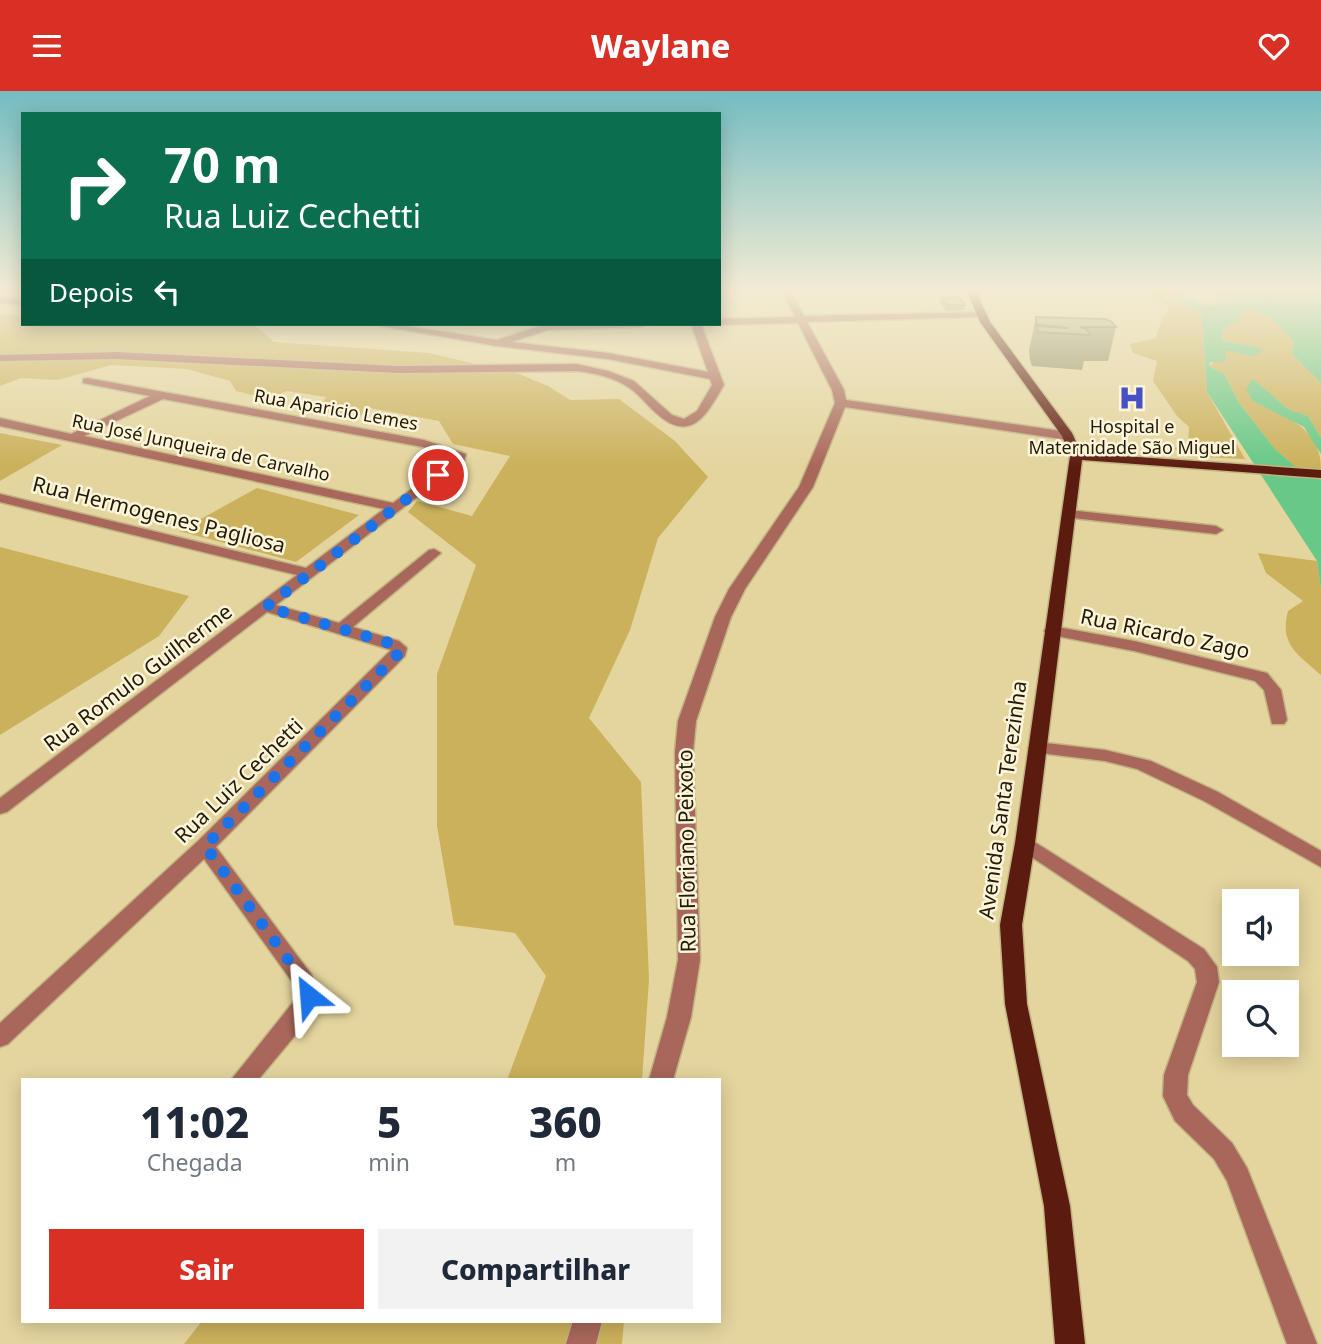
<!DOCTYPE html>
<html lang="pt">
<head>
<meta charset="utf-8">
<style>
  body { margin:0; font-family:"Noto Sans",sans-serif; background:#f2f2f3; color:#1f2937; height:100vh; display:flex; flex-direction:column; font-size:26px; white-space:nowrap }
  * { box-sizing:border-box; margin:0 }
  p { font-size:23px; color:#747a83 }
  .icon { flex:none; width:38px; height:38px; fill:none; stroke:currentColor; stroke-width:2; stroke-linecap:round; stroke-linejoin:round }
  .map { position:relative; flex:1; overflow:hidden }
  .details { position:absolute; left:21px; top:987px; width:700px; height:245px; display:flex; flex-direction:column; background:#fff; border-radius:0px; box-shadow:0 4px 18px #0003 }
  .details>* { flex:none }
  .top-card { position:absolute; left:21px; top:21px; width:700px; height:214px; border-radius:0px; box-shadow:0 4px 18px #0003; background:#0b6e4f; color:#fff; overflow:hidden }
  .tools { position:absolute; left:1222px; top:798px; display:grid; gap:14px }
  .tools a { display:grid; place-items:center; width:77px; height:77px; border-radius:0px; background:#fff; box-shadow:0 4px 18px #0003; font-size:35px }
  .pin { position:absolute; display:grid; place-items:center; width:60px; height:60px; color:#fff; margin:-30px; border:4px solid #fff; border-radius:50%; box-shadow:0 2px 7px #0007 }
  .me { position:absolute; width:77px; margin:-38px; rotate:332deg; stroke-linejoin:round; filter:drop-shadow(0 0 5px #0008) }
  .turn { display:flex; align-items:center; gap:24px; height:147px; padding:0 28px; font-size:32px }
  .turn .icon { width:91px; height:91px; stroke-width:2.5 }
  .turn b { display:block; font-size:49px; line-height:60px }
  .then { display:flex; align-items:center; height:66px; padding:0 28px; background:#0003; gap:14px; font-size:26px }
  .eta { display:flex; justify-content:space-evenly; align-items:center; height:119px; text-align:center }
  .eta b { font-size:42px; font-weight:800; line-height:49px }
  .cta { display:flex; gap:14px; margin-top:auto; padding:14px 28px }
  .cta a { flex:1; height:80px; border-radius:0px; background:#d93025; color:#fff; font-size:28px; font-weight:800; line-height:80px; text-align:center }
  .cta a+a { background:#f2f2f3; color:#1f2937 }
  header { display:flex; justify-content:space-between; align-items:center; height:91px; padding:0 28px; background:#d93025; color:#fff; font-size:32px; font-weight:800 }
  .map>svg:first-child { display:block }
  .green { fill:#cbb15c }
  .water { fill:#67c887 }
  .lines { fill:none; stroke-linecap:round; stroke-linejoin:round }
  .minor-casing { stroke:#c1b383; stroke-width:3 }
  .major-casing { stroke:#c1b383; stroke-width:3 }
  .minor { fill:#a8675a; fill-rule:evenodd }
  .major { fill:#5c1b0f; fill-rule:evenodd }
  .wall { fill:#8c9064 }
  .building { fill:#a3a874; stroke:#727651; stroke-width:2 }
  .route { stroke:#1a73e8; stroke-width:12; stroke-dasharray:0 21.6 }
  .labels { text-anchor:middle; stroke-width:5; stroke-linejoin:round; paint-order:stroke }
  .far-street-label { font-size:18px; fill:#221b07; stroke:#fdf5da }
  .far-poi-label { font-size:18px; fill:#221b07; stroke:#fdf5da }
  .street-label { font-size:21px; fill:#221b07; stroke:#fdf5da }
</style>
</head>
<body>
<header><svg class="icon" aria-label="menu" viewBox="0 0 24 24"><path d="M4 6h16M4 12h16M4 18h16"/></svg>Waylane<svg class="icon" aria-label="heart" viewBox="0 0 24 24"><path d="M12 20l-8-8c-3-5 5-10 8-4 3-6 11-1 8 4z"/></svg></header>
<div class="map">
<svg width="1321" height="1253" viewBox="0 0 1321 1253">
  <rect width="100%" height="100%" fill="#e4d49e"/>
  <g class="green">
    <path d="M1145 200H1165L1176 210 1202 223 1207 301 1245 368 1182 365 1174 357 1188 353 1189 336 1177 325 1153 290 1157 270 1133 262 1130 253 1156 247 1162 227 1170 216Z"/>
    <path d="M1241 218C1266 220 1280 231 1294 253L1292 263 1321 292V347L1308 325 1289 320 1254 289 1253 310C1285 326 1321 336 1321 378L1297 377 1275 358 1239 312 1225 284 1209 275 1225 260 1254 255 1222 250 1223 237Z"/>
    <path d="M0 223 23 225V233L254 234 274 251 429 262 519 283 548 295 570 309 619 308 675 350 708 386 658 447 630 539 589 627 641 691 649 889 642 989H507L546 885 515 842 454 834 437 735V583L476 474 408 421 417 410 472 425 510 365 453 353 439 330 370 317 359 326 318 319 326 306 287 300 268 308 236 300 230 290 187 278 111 274 58 289 21 287 0 295Z"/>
    <path d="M0 342 62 354 0 390Z"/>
    <path d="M257 397 359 424 296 471 179 440Z"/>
    <path d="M0 456 189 505 159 545 0 644Z"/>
    <path d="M1258 462 1317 470 1321 498V584C1298 563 1279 554 1288 520L1303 510 1266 482Z"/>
    <path d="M202 1230H624L622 1253H184Z"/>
  </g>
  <g class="water">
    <path d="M1165 200C1183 200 1194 213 1213 215L1219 208 1213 200H1321V292L1292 263 1294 253C1279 231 1267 220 1241 218L1240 229 1223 237 1222 250 1254 255 1263 260C1248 271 1240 259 1225 260L1226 270 1210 271 1209 275 1225 284 1239 312 1275 358 1297 377 1321 378V498L1317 470 1207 301 1202 223 1176 210Z"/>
    <path d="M1253 288 1289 319 1308 325 1321 347V363L1304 336 1253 310 1246 298Z"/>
  </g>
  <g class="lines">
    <g class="minor-casing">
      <g id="minor">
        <path d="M782 200H791L804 225 983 221 985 223 980 226 807 231 844 299 846 309 1068 341 1074 345 1068 349 845 316 813 396 745 498 731 526 696 630 693 661 700 869 691 926 673 989H649L667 926 678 869 675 661 678 630 715 526 729 498 799 396 835 312 832 299 798 232 719 234 715 233H719V228L795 226Z"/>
        <path d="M0 206 23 208V214L0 212Z"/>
        <path d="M369 233H392L497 249 546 233H647L642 236 547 239 512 251 608 262 708 281 691 233H701L724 294C707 323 691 354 656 322 646 313 639 303 628 296 613 286 594 282 576 280L398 282 116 268 0 270V264L116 261 398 275 576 273 608 280 634 290 672 324 684 328 697 320 712 294 710 288 608 268 497 255Z"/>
        <path d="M87 287 424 349 466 363 464 370 276 514 339 532 429 459 434 458 441 462 353 536 399 550 407 557 405 565 216 756 311 883 320 905 308 929 258 989H231L298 905 293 892 204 768 8 953 0 956V932L198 750 391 559 267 521 7 721 0 723V707L297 484 0 411V403L306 477 384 418 0 335V327L71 343 150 305 83 292V288ZM163 308 423 356 454 366 393 412 84 345Z"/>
        <path d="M1069 419 1216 435 1223 439 1216 443 1064 426V420Z"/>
        <path d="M1052 535 1134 550 1267 582 1281 599 1287 629 1284 633H1272L1264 599 1255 590 1134 560 1046 543 1044 540 1046 537Z"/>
        <path d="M1037 651 1105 659 1151 670 1218 701 1321 760V776L1204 710 1137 678 1105 670 1031 661 1028 657Z"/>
        <path d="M1025 745 1204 858 1217 876 1219 891 1188 984 1187 1004 1193 1014 1232 1052 1247 1077 1317 1253H1287L1227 1090 1214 1068 1175 1030 1163 1005 1164 984 1197 891 1195 878 1188 870 1018 757 1015 752 1018 747Z"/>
        <path d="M573 1230H602L596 1253H566Z"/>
      </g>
    </g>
    <g class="major-casing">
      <path id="major" d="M967 200H976L990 231 1072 342 1081 362 1321 379V387L1082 369 1035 752 1022 834 1027 913 1070 1115 1085 1253H1055L1044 1115 1005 913 1000 834 1015 752 1070 365 1062 345 980 231Z"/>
    </g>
    <use href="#minor" class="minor"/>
    <use href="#major" class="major"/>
  </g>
  <g class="wall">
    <path d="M941 207 965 214 964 219 946 220 940 212Z"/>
    <path d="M1036 226 1116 236 1108 270H1084L1082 279 1032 275 1030 269 1029 259Z"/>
  </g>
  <g class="building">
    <path d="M959 206 965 214H947L941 207Z"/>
    <path d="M1036 226 1106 228 1112 231 1116 236H1080L1087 238 1090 244 1038 241 1036 235 1068 237 1036 233Z"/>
  </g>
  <linearGradient id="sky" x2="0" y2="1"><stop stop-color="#74bcc1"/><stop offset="0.53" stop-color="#f3ecd3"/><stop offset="1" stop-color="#f3ecd3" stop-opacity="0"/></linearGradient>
  <rect width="1321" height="376" fill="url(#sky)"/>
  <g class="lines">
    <path class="route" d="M309 905 303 889 205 755 399 562V557L393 553 266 516 438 384"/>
  </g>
  <defs>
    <g id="hospital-bare" transform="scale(2.1)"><path d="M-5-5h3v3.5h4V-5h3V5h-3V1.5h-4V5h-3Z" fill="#4452c6" stroke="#fdf5da" stroke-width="2.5" paint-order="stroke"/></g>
  </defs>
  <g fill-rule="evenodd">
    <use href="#hospital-bare" x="1132" y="307"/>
  </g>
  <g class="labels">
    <g class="far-street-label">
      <text transform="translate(336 319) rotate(10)" y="6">Rua Aparicio Lemes</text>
      <text transform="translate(201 357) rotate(12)" y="6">Rua José Junqueira de Carvalho</text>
    </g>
    <g class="far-poi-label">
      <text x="1132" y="342">Hospital e<tspan x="1132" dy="21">Maternidade São Miguel</tspan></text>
    </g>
    <g class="street-label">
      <text transform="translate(159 424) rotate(14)" y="7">Rua Hermogenes Pagliosa</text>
      <text transform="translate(1165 543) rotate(12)" y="7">Rua Ricardo Zago</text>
      <text transform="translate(138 587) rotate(-37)" y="7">Rua Romulo Guilherme</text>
      <text transform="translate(239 690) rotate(-44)" y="7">Rua Luiz Cechetti</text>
      <text transform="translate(1003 709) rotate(-82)" y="7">Avenida Santa Terezinha</text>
      <text transform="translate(687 760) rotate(-91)" y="7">Rua Floriano Peixoto</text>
    </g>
  </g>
</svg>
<div class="tools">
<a><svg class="icon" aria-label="sound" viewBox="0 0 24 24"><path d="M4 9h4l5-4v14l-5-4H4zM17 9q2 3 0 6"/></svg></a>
<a><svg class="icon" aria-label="search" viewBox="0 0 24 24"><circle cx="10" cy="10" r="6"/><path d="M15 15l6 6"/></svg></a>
</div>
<div class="pin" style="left:438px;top:384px;background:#d93025"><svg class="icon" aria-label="arrive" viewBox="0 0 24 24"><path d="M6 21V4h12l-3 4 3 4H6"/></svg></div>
<svg class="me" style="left:309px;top:905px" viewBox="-20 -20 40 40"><path d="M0-17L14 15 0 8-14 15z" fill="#1a73e8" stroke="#fff" stroke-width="4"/></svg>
<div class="top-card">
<div class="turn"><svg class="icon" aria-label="right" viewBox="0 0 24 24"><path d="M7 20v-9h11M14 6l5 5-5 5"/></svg><div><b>70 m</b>Rua Luiz Cechetti</div></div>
<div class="then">Depois<svg class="icon" aria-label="left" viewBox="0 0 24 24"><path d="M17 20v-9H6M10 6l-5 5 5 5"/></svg></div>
</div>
<section class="details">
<div class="eta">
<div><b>11:02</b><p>Chegada</p></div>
<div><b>5</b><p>min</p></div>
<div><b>360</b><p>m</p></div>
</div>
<div class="cta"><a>Sair</a><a>Compartilhar</a></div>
</section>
</div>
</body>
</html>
